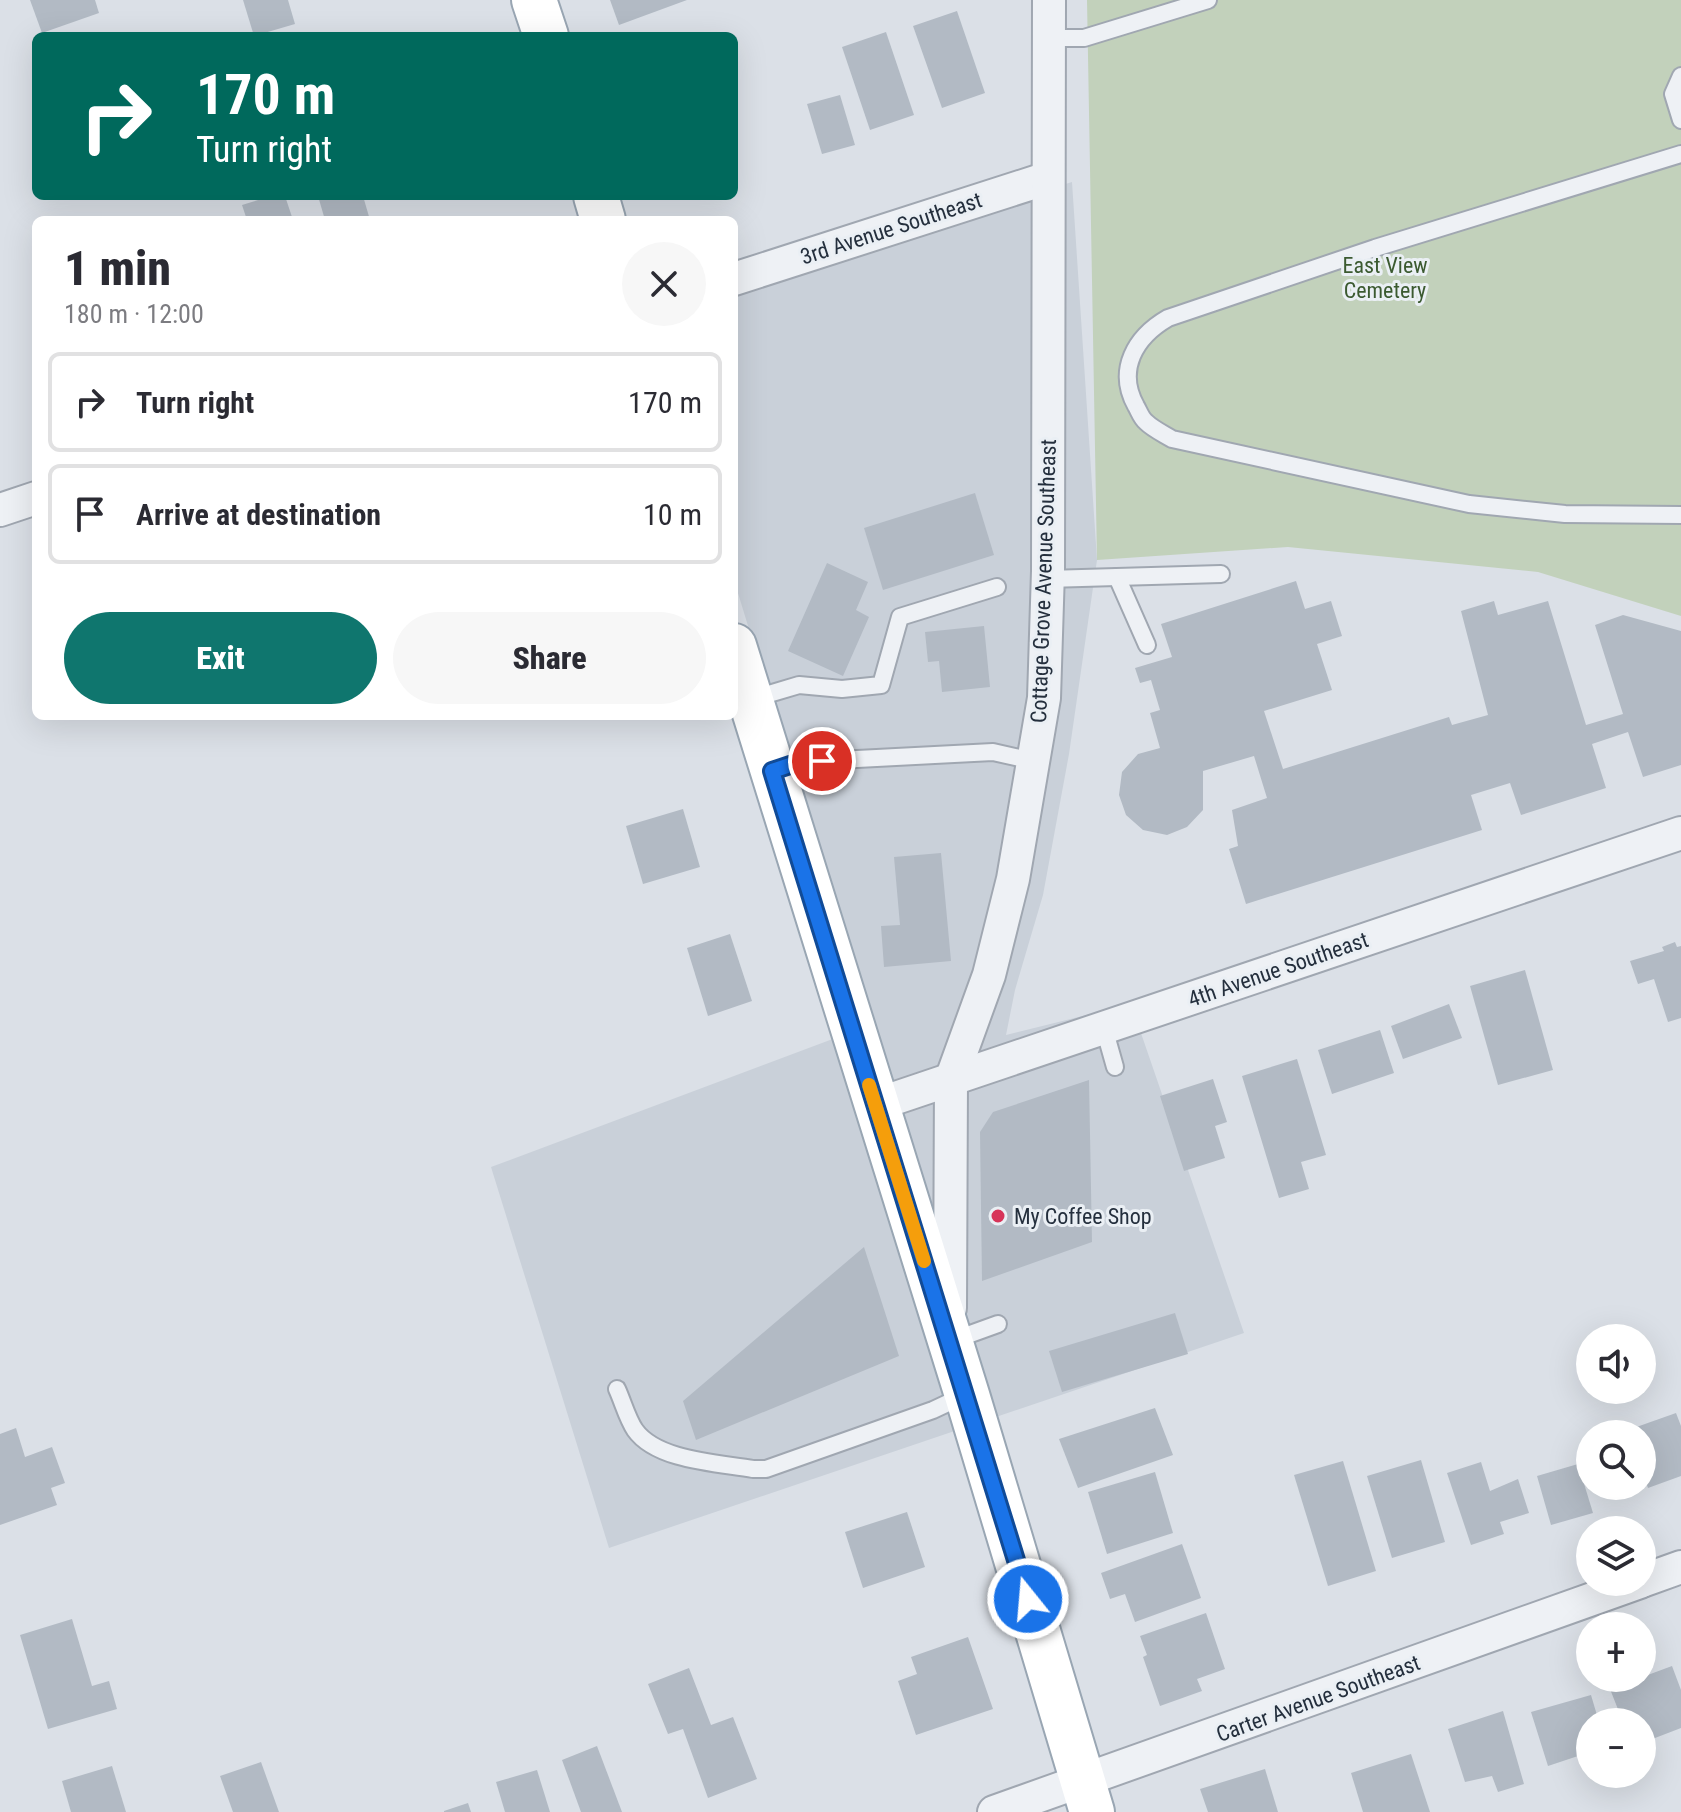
<!DOCTYPE html>
<html lang="en">
<head>
<meta charset="utf-8">
<style>
  body { margin:0; font-family:"Roboto Condensed",sans-serif; background:#f7f7f7; color:#2b2b33; height:100vh; display:flex; flex-direction:column; font-size:30px; white-space:nowrap }
  * { box-sizing:border-box; margin:0 }
  p { font-size:26px; color:#7c7c81 }
  .icon { flex:none; width:44px; height:44px; fill:none; stroke:currentColor; stroke-width:2; stroke-linecap:round; stroke-linejoin:round }
  .map { position:relative; flex:1; overflow:hidden }
  .panel { position:absolute; left:32px; top:216px; width:706px; height:504px; display:flex; flex-direction:column; background:#fff; border-radius:12px; box-shadow:0 8px 32px #0002 }
  .panel>* { flex:none }
  .guide { position:absolute; left:32px; top:32px; width:706px; height:168px; border-radius:12px; box-shadow:0 8px 32px #0002; background:#00695c; color:#fff; overflow:hidden }
  .buttons { position:absolute; left:1576px; top:1324px; display:grid; gap:16px }
  .buttons a { display:grid; place-items:center; width:80px; height:80px; border-radius:50%; background:#fff; box-shadow:0 8px 32px #0002; font-size:40px }
  .pin { position:absolute; display:grid; place-items:center; width:68px; height:68px; color:#fff; margin:-34px; border:4px solid #fff; border-radius:50%; box-shadow:0 2px 8px #0007 }
  .me { position:absolute; width:88px; margin:-44px; rotate:343deg; stroke-linejoin:round; filter:drop-shadow(0 0 6px #0008) }
  .turn { display:flex; align-items:center; gap:28px; height:168px; padding:0 32px; font-size:36px }
  .turn .icon { width:104px; height:104px; stroke-width:2.5 }
  .turn b { display:block; font-size:56px; line-height:68px }
  .round { display:grid; place-items:center; flex:none; width:84px; height:84px; border-radius:42px; background:#f7f7f7 }
  .headline { display:flex; align-items:center; justify-content:space-between; height:136px; padding:0 32px }
  h1 { font-size:48px; font-weight:800; line-height:60px }
  .action { display:flex; gap:16px; margin-top:auto; padding:16px 32px }
  .action a { flex:1; height:92px; border-radius:48px; background:#0f766e; color:#fff; font-size:32px; font-weight:800; line-height:92px; text-align:center }
  .action a+a { background:#f7f7f7; color:#2b2b33 }
  ul { padding:0; list-style:none }
  li { display:flex; align-items:center; gap:24px; height:100px; margin:0 16px 12px; padding:0 16px; border:4px solid #e1e1e2; border-radius:12px }
  li div { flex:1 }
  li b { display:block; font-size:30px }
  li em { font-style:normal }
  .map>svg:first-child { display:block }
  .built { fill:#c9d0d9 }
  .green { fill:#c2d1bb }
  .building { fill:#b2bac4 }
  .lines { fill:none; stroke-linecap:round; stroke-linejoin:round }
  .lane-casing { stroke:#a0a7b1; stroke-width:20 }
  .street-casing { stroke:#a0a7b1; stroke-width:36 }
  .primary-casing { stroke:#99a6b3; stroke-width:48 }
  .lane { stroke:#eef1f5; stroke-width:16 }
  .street { stroke:#eef1f5; stroke-width:32 }
  .primary { stroke:#fff; stroke-width:44 }
  .route-casing { stroke:#114b97; stroke-width:20 }
  .route { stroke:#1a73e8; stroke-width:14 }
  .slow { stroke:#f59e0b; stroke-width:14 }
  .poi-dot { fill:#d73459; stroke:#eaeff4; stroke-width:3 }
  .labels { text-anchor:middle; stroke-width:6; stroke-linejoin:round; paint-order:stroke }
  .street-label { font-size:22px; fill:#242f3d; stroke:#eaeff4 }
  .park-label { font-size:22px; fill:#3b5a30; stroke:#eaeff4 }
  .poi-label { font-size:22px; fill:#242f3d; stroke:#eaeff4; text-anchor:start }
</style>
</head>
<body>
<div class="map">
<svg width="1681" height="1812" viewBox="0 0 1681 1812">
  <rect width="100%" height="100%" fill="#dbe0e7"/>
  <path class="built" d="M1072 182 1097 560 1069 754 1043 895 1015 990 1006 1035 1131 1004 1244 1333 609 1548 491 1167 870 1025 734 580V288Z"/>
  <path class="green" d="M1087 0H1681V616L1538 572 1288 547 1097 560Z"/>
  <g class="building">
    <path d="M30 0H95L99 13 42 33Z"/>
    <path d="M243 0H288L295 24 254 36Z"/>
    <path d="M610 0H687L619 25Z"/>
    <path d="M957 11 985 93 942 108 913 26Z"/>
    <path d="M886 32 914 115 870 130 842 47Z"/>
    <path d="M840 95 855 145 822 154 807 104Z"/>
    <path d="M271 196H285L293 220H247L242 205Z"/>
    <path d="M318 196H363L370 220H325Z"/>
    <path d="M975 493 994 555 883 590 864 528Z"/>
    <path d="M827 563 868 582 856 610 869 617 843 676 788 651Z"/>
    <path d="M1296 581 1305 609 1331 601 1342 636 1317 644 1332 690 1264 711 1283 769 1449 717 1452 725 1488 715 1461 611 1494 601 1498 615 1548 601 1586 725 1623 714 1595 625 1623 615 1681 631V765L1643 777 1628 732 1592 744 1606 788 1521 815 1510 783 1471 795 1482 830 1246 904 1229 849 1238 846 1232 810 1267 798 1254 756 1203 771V810L1187 827 1167 835 1143 830 1126 815 1119 795 1122 772 1138 754 1160 748 1150 713 1160 710 1151 680 1140 683 1135 668 1172 657 1161 624Z"/>
    <path d="M984 626 990 687 942 692 939 661 928 662 925 632Z"/>
    <path d="M683 809 700 867 643 884 626 826Z"/>
    <path d="M941 853 951 961 884 967 881 926 900 925 894 857Z"/>
    <path d="M730 934 752 1001 708 1016 687 948Z"/>
    <path d="M1675 942 1677 947 1681 946V1018L1668 1022 1654 979 1638 984 1630 961 1664 951 1662 947Z"/>
    <path d="M1525 970 1553 1070 1498 1085 1470 986Z"/>
    <path d="M1449 1004 1462 1038 1403 1059 1391 1026Z"/>
    <path d="M1380 1030 1394 1073 1332 1094 1318 1050Z"/>
    <path d="M1297 1059 1326 1155 1301 1162 1309 1189 1279 1198 1242 1076Z"/>
    <path d="M1213 1079 1227 1122 1215 1126 1225 1158 1184 1171 1160 1096Z"/>
    <path d="M1089 1080 1092 1242 982 1281 980 1132 993 1112Z"/>
    <path d="M864 1247 899 1356 696 1440 683 1401Z"/>
    <path d="M1175 1313 1188 1354 1062 1392 1049 1351Z"/>
    <path d="M1155 1408 1173 1455 1078 1488 1059 1439Z"/>
    <path d="M1676 1413 1681 1426V1476L1648 1488 1642 1470V1434H1629L1628 1430Z"/>
    <path d="M16 1428 25 1457 52 1447 65 1483 51 1488 57 1505 0 1525V1434Z"/>
    <path d="M1421 1460 1445 1542 1392 1558 1367 1476Z"/>
    <path d="M1343 1461 1376 1571 1328 1586 1294 1475Z"/>
    <path d="M1481 1462 1490 1491 1518 1479 1529 1513 1500 1522 1504 1534 1471 1545 1447 1473Z"/>
    <path d="M1578 1464 1593 1513 1551 1525 1537 1476Z"/>
    <path d="M1155 1472 1173 1533 1107 1554 1088 1492Z"/>
    <path d="M907 1512 925 1567 863 1588 845 1532Z"/>
    <path d="M1182 1544 1201 1598 1135 1622 1125 1594 1110 1599 1101 1573Z"/>
    <path d="M1206 1613 1225 1669 1197 1679 1202 1691 1160 1706 1143 1657 1147 1655 1140 1636Z"/>
    <path d="M72 1619 92 1686 109 1681 117 1709 48 1729 20 1635Z"/>
    <path d="M968 1637 993 1709 916 1735 898 1681 917 1674 911 1657Z"/>
    <path d="M1672 1666 1681 1690V1728L1642 1743V1722H1623L1610 1689Z"/>
    <path d="M689 1668 711 1725 733 1717 757 1779 708 1798 683 1729 668 1734 648 1684Z"/>
    <path d="M1591 1695 1599 1722H1590V1752L1548 1766 1531 1712Z"/>
    <path d="M1503 1711 1524 1784 1498 1792 1492 1776 1465 1782 1448 1729Z"/>
    <path d="M597 1746 622 1812H581L562 1760Z"/>
    <path d="M1411 1754 1430 1812H1363L1351 1773Z"/>
    <path d="M261 1762 279 1812H233L220 1776Z"/>
    <path d="M112 1766 126 1812H71L62 1781Z"/>
    <path d="M1265 1769 1278 1812H1208L1200 1789Z"/>
    <path d="M537 1770 550 1812H505L496 1782Z"/>
    <path d="M468 1803 471 1812H444V1811Z"/>
  </g>
  <g class="lines">
    <g class="lane-casing">
      <g id="lane">
        <path d="M1049 38H1084L1208 0"/>
        <path d="M1681 76 1673 94 1681 120"/>
        <path d="M1681 154 1375 248 1168 318C1135 337 1116 370 1136 406 1139 411 1141 418 1146 422 1153 429 1164 434 1172 439L1469 504 1565 514 1681 515"/>
        <path d="M1117 577 1147 645"/>
        <path d="M1047 579 1221 574"/>
        <path d="M752 699 799 685 842 689 881 685 900 617 997 587"/>
        <path d="M773 771 799 762 993 752 1033 761"/>
        <path d="M1104 1028 1115 1067"/>
        <path d="M951 1341 998 1324"/>
        <path d="M617 1389C623 1402 627 1418 635 1430 657 1461 719 1463 753 1469H766L933 1410 965 1395"/>
      </g>
    </g>
    <g class="street-casing">
      <g id="street">
        <path d="M734 279 1048 178"/>
        <path d="M0 510 36 498"/>
        <path d="M875 1105 1681 833"/>
        <path d="M950 1308 951 1080 989 975 1013 879 1044 698 1048 571 1049 0"/>
        <path d="M1642 1581 1681 1567"/>
        <path d="M994 1812 1640 1582"/>
      </g>
    </g>
    <g class="primary-casing">
      <g id="primary">
        <path d="M534 0 546 36"/>
        <path d="M596 196 603 220"/>
        <path d="M734 646 967 1395 1092 1812"/>
      </g>
    </g>
    <use href="#lane" class="lane"/>
    <use href="#street" class="street"/>
    <use href="#primary" class="primary"/>
  </g>
  <g class="lines">
    <g class="route-casing">
      <path id="route" d="M822 761 799 762 772 771 1028 1599"/>
    </g>
    <use href="#route" class="route"/>
    <path class="slow" d="M869 1085 924 1261"/>
  </g>
  <circle class="poi-dot" cx="998" cy="1216" r="8"/>
  <g class="labels">
    <g class="street-label">
      <text transform="translate(891 228) rotate(-18)" y="8">3rd Avenue Southeast</text>
      <text transform="translate(1043 581) rotate(-88)" y="8">Cottage Grove Avenue Southeast</text>
      <text transform="translate(1278 969) rotate(-19)" y="8">4th Avenue Southeast</text>
      <text transform="translate(1318 1698) rotate(-20)" y="8">Carter Avenue Southeast</text>
    </g>
    <g class="park-label">
      <text x="1385" y="273">East View<tspan x="1385" dy="25">Cemetery</tspan></text>
    </g>
    <g class="poi-label">
      <text x="1014" y="1224">My Coffee Shop</text>
    </g>
  </g>
</svg>
<div class="buttons">
<a><svg class="icon" aria-label="sound" viewBox="0 0 24 24"><path d="M4 9h4l5-4v14l-5-4H4zM17 9q2 3 0 6"/></svg></a>
<a><svg class="icon" aria-label="search" viewBox="0 0 24 24"><circle cx="10" cy="10" r="6"/><path d="M15 15l6 6"/></svg></a>
<a><svg class="icon" aria-label="layers" viewBox="0 0 24 24"><path d="M12 4l9 5-9 5-9-5zM3 14l9 5 9-5"/></svg></a>
<a>+</a>
<a>−</a>
</div>
<div class="pin" style="left:822px;top:761px;background:#d93025"><svg class="icon" aria-label="arrive" viewBox="0 0 24 24"><path d="M6 21V4h12l-3 4 3 4H6"/></svg></div>
<svg class="me" style="left:1028px;top:1599px" viewBox="-20 -20 40 40"><circle r="17" fill="#1a73e8" stroke="#fff" stroke-width="3"/><path d="M0-11L8 9 0 5-8 9z" fill="#fff"/></svg>
<div class="guide">
<div class="turn"><svg class="icon" aria-label="right" viewBox="0 0 24 24"><path d="M7 20v-9h11M14 6l5 5-5 5"/></svg><div><b>170 m</b>Turn right</div></div>
</div>
<section class="panel">
<div class="headline"><div><h1>1 min</h1><p>180 m · 12:00</p></div><a class="round"><svg class="icon" aria-label="close" viewBox="0 0 24 24"><path d="M6 6l12 12M18 6L6 18"/></svg></a></div>
<ul>
<li><svg class="icon" aria-label="right" viewBox="0 0 24 24"><path d="M7 20v-9h11M14 6l5 5-5 5"/></svg><div><b>Turn right</b></div><em>170 m</em></li>
<li><svg class="icon" aria-label="arrive" viewBox="0 0 24 24"><path d="M6 21V4h12l-3 4 3 4H6"/></svg><div><b>Arrive at destination</b></div><em>10 m</em></li>
</ul>
<div class="action"><a>Exit</a><a>Share</a></div>
</section>
</div>
</body>
</html>
